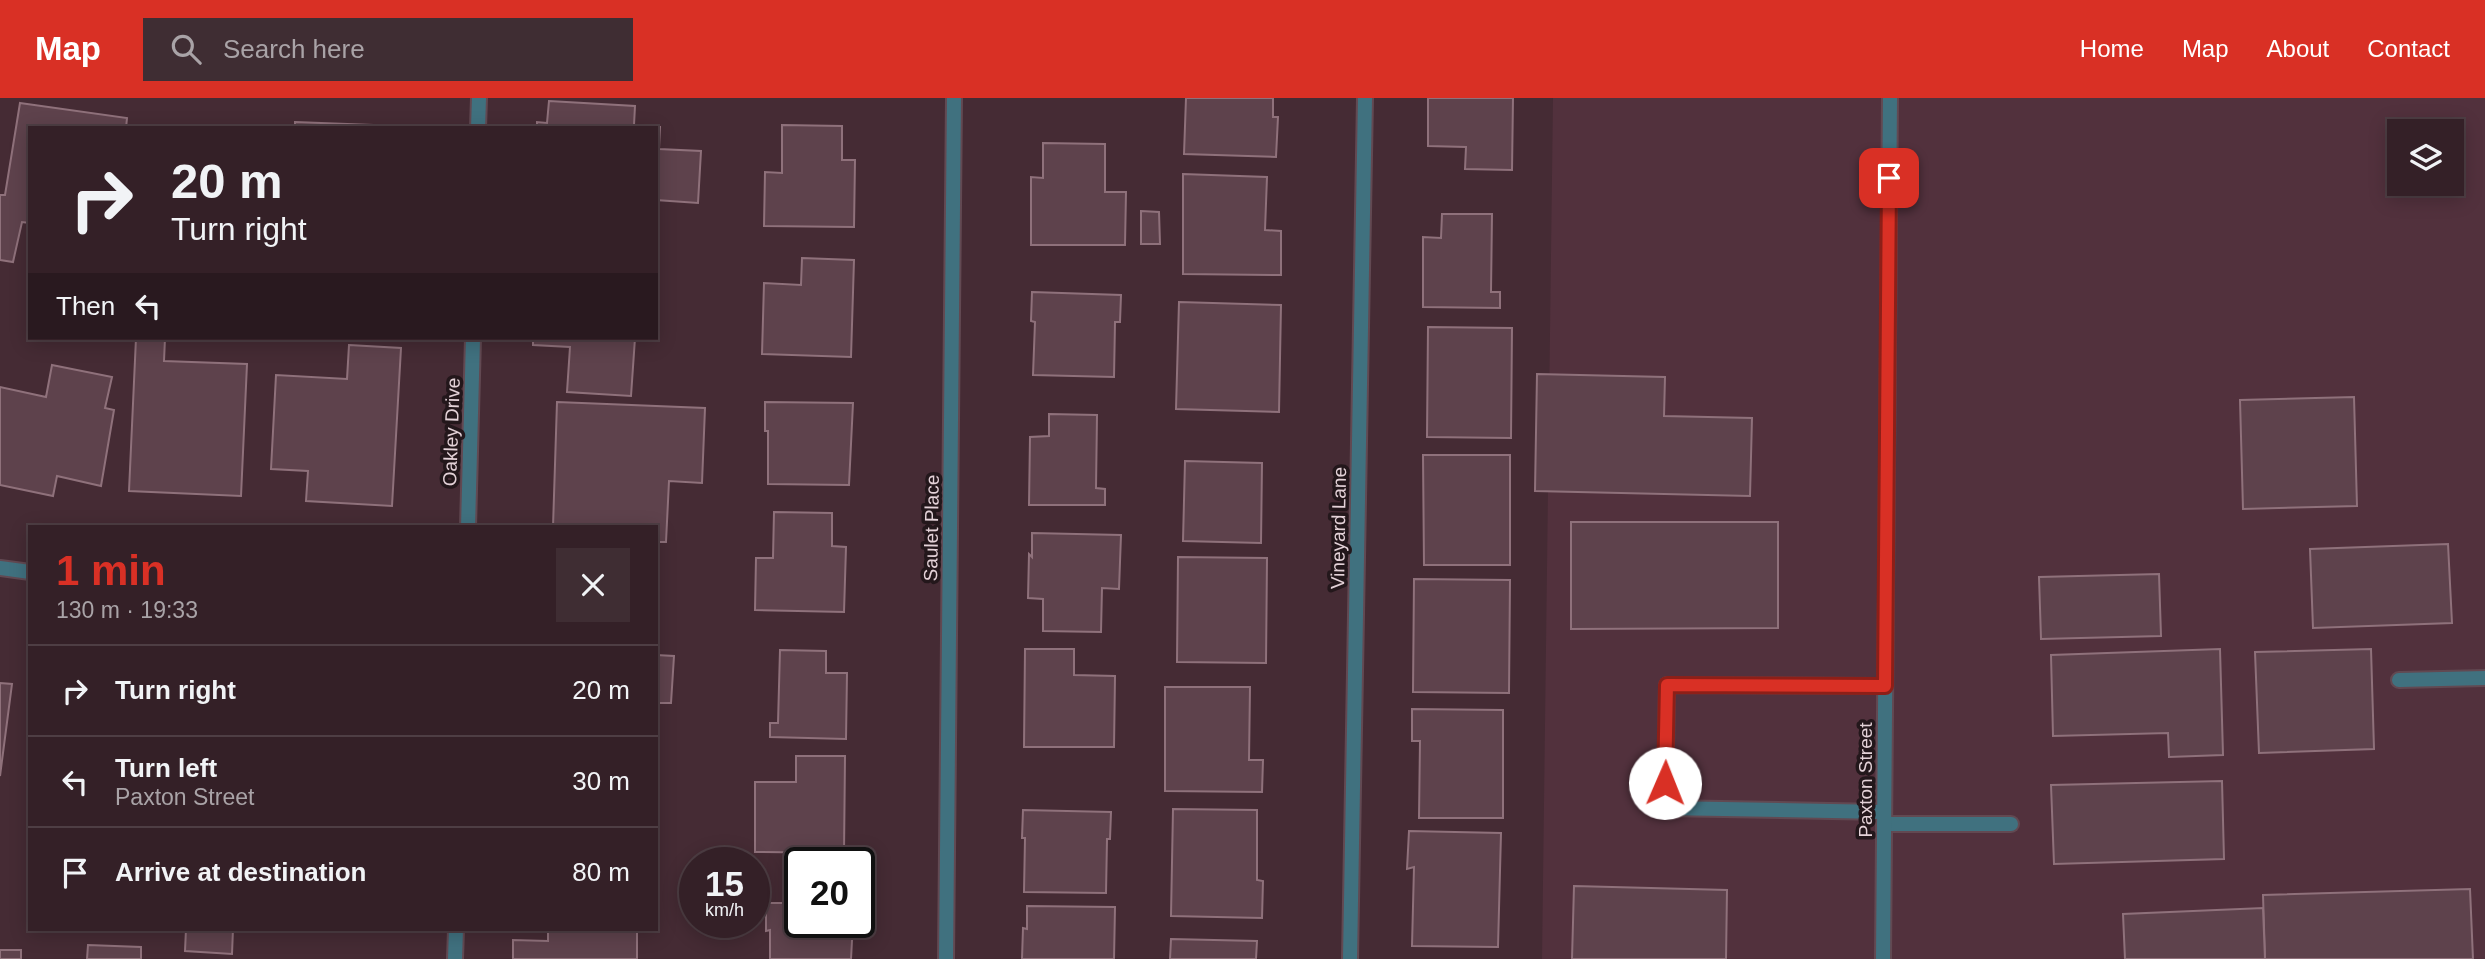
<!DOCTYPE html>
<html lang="en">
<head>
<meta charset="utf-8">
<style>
  body { margin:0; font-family:Helvetica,sans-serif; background:#3f2d33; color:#f1f3f6; height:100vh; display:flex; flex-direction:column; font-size:26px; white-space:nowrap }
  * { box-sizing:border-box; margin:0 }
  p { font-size:23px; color:#a9a3a7 }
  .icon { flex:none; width:38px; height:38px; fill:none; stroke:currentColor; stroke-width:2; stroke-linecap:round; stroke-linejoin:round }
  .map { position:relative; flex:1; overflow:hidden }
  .drawer { position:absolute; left:28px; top:427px; width:630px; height:406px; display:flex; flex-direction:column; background:#342027; border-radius:0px; box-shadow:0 4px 18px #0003,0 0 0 2px #4e3e44 }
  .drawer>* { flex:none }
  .top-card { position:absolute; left:28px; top:28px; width:630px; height:214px; border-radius:0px; box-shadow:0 4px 18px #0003,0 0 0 2px #4e3e44; background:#342027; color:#f1f3f6; overflow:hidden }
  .controls { position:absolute; left:2387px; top:21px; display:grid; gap:14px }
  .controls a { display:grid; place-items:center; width:77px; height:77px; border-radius:0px; background:#342027; box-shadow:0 4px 18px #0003,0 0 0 2px #4e3e44; font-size:35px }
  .speed { position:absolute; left:679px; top:749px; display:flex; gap:14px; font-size:35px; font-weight:700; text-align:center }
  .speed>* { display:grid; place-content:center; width:91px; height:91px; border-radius:50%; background:#342027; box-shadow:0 4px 18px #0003,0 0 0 2px #4e3e44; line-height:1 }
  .speed small { font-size:18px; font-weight:400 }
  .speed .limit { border:4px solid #111; border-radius:10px; background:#fff; color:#111 }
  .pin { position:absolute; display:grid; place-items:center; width:60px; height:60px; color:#fff; margin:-30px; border-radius:14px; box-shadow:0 4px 10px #0006 }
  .me { position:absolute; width:77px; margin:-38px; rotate:1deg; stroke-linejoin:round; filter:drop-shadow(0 0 5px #0008) }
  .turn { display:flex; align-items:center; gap:24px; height:147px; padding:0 28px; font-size:32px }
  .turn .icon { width:91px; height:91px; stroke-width:2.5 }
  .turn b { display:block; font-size:49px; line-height:60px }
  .then { display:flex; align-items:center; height:66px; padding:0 28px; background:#0003; gap:14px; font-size:26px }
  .round { display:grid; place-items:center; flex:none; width:74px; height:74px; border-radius:0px; background:#3f2d33 }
  .headline { display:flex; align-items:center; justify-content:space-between; height:119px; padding:0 28px }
  h1 { font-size:42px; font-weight:700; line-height:52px; color:#d93025 }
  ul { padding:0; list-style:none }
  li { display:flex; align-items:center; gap:21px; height:91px; padding:0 28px; border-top:2px solid #4e3e44 }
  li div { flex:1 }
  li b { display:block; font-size:26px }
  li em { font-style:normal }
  header { display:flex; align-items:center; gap:42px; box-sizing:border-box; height:98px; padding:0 35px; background:#d93025; color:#fff }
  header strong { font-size:33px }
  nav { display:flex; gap:38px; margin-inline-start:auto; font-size:24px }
  .search { width:490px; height:63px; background:#3f2d33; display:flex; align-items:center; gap:18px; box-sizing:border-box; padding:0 24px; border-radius:0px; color:#a9a3a7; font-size:26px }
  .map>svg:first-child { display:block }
  .built { fill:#52313d; fill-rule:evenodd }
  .building { fill:#5e424c; stroke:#8f717b; stroke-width:2 }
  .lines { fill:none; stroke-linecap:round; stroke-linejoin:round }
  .service-casing { stroke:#624952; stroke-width:18 }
  .minor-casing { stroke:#624952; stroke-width:18 }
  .service { stroke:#40717f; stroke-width:14 }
  .minor { stroke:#40717f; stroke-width:14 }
  .route-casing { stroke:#8d1f18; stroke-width:18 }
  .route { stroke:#d93025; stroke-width:12 }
  .labels { text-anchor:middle; stroke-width:7; stroke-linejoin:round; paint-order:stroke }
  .street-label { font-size:19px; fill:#e4d2d8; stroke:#23171b }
</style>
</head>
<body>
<header>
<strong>Map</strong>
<div class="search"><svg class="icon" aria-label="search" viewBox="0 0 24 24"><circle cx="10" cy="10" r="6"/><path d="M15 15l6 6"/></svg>Search here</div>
<nav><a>Home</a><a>Map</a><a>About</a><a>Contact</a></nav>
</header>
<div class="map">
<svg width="2485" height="861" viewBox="0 0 2485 861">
  <rect width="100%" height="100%" fill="#452b34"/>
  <path class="built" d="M1553 0H2485V861H1542ZM2399 33H2452V86H2399Z"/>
  <g class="building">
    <path d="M1186 0H1273V19H1278L1276 59 1184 56Z"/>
    <path d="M1428 0H1513L1512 72 1465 71 1466 49 1428 48Z"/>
    <path d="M549 3 635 8 634 27 660 29 659 51 701 53 698 105 656 102V30H537V24L547 25Z"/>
    <path d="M20 5 127 20 126 30H30V125L22 124 13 164 0 162V97H5Z"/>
    <path d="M295 24 399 28V30H295Z"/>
    <path d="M782 27 842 28V62H855L854 129 764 128 765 74 782 75Z"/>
    <path d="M1043 45 1105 46V94H1126L1125 147H1031V79L1043 80Z"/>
    <path d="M1183 76 1267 79 1265 132 1281 133V177L1183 176Z"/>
    <path d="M1141 113 1159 114 1160 146H1141Z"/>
    <path d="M1442 116H1492L1491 194H1500V210L1423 209V139L1441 140Z"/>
    <path d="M802 160 854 162 851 259 762 256 764 185 801 187Z"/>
    <path d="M1032 194 1121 197 1120 224H1115L1114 279 1033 277 1035 224 1031 223Z"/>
    <path d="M1179 204 1281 207 1279 314 1176 311Z"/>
    <path d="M1428 229 1512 230 1511 340 1427 339Z"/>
    <path d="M136 240H165L164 263 247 266 241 398 129 393Z"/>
    <path d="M533 240H635L631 298 567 294 570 249 533 247Z"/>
    <path d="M349 247 401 250 392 408 306 403 308 373 271 371 276 277 347 281Z"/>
    <path d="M52 267 112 279 105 310 114 312 101 388 57 378 53 398 0 387V289L46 299Z"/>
    <path d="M1537 276 1665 279 1664 318 1752 320 1750 398 1535 393Z"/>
    <path d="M2354 299 2357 408 2243 411 2240 302Z"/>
    <path d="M557 304 705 310 702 385 669 383 666 444H656V429H553Z"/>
    <path d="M765 304 853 305 849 387 768 386V333H765Z"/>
    <path d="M1049 316 1097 317 1096 390 1105 391V407H1029L1030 339 1049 338Z"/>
    <path d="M1423 357H1510V467H1424Z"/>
    <path d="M1185 363 1262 365 1261 445 1183 443Z"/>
    <path d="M774 414 832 415V448L846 449 844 514 755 512 756 460H773Z"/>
    <path d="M1571 424H1778V530L1571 531Z"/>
    <path d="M1032 435 1121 437 1119 491 1102 490 1101 534 1043 533V501L1028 500 1029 456 1032 459Z"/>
    <path d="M2448 446 2452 525 2313 530 2310 451Z"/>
    <path d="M1178 459 1267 460 1266 565 1177 564Z"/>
    <path d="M2159 476 2161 538 2041 541 2039 479Z"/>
    <path d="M1414 481 1510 482 1509 595 1413 594Z"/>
    <path d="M1025 551H1074V577L1115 578 1114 649H1024Z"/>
    <path d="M2220 551 2223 657 2169 659 2168 635 2053 638 2051 557Z"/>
    <path d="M2371 551 2374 651 2259 655 2255 554Z"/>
    <path d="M780 552 826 553V575H847L846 641 770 639V625H778Z"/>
    <path d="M656 557 674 558 671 605H656Z"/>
    <path d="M0 585 12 586 0 678Z"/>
    <path d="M1165 589H1250L1249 662H1263L1262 694 1165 693Z"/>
    <path d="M1412 611 1503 612V720H1419L1420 643H1412Z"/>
    <path d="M796 658H845L844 755 755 754V684H796Z"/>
    <path d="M2222 683 2224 761 2054 766 2051 687Z"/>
    <path d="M1173 711 1257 712V782L1263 783 1262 820 1171 818Z"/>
    <path d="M1023 712 1111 714 1110 741H1107L1106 795 1024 794 1025 740H1022Z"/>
    <path d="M1409 733 1501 735 1498 849 1412 848 1414 769 1407 771Z"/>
    <path d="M1574 788 1727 792 1726 861H1572Z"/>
    <path d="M2470 791 2473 861H2265L2263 797Z"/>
    <path d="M766 805H800V824H853L851 861H770V832L766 833Z"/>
    <path d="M1027 808 1115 809 1114 861H1022L1023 830 1027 831Z"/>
    <path d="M2263 810 2265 861H2125L2123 816Z"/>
    <path d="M186 831H233L232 856 185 853Z"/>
    <path d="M548 831H637V861H513V842L548 843Z"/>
    <path d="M1171 841 1257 843 1256 861H1170Z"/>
    <path d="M88 847 141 849V861H87Z"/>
    <rect x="0" y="852" width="21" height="9"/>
  </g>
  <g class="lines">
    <g class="service-casing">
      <g id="service">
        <path d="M2399 582 2485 580"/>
        <path d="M1884 714 1665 710 1667 587 1885 588"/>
        <path d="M1884 726H2011"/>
      </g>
    </g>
    <g class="minor-casing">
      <g id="minor">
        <path d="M478 30 479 0"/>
        <path d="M468 429 473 240"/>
        <path d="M0 470 30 474"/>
        <path d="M455 861 456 831"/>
        <path d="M946 861 954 0"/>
        <path d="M1350 861 1365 0"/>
        <path d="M1883 861 1890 0"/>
      </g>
    </g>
    <use href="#service" class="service"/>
    <use href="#minor" class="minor"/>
  </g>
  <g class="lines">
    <g class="route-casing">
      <path id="route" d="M1665 685 1667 587 1885 588 1889 80"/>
    </g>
    <use href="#route" class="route"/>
  </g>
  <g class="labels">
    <g class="street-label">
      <text transform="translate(451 334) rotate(-88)" y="7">Oakley Drive</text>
      <text transform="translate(931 430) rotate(-89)" y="7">Saulet Place</text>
      <text transform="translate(1338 430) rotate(-89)" y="7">Vineyard Lane</text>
      <text transform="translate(1865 682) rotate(-90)" y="7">Paxton Street</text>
    </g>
  </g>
</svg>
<div class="controls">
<a><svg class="icon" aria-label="layers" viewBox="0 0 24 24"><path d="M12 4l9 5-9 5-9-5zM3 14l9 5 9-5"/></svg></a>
</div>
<div class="speed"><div>15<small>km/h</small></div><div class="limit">20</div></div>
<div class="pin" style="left:1889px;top:80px;background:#d93025"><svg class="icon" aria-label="arrive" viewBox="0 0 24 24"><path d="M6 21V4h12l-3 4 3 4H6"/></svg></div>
<svg class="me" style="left:1665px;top:685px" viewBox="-20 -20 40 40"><circle r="19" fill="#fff"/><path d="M0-13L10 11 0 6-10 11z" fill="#d93025"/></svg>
<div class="top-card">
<div class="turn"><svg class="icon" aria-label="right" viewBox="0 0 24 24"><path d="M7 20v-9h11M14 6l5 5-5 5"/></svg><div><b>20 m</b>Turn right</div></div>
<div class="then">Then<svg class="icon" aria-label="left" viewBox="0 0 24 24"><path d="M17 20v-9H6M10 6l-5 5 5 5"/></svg></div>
</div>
<section class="drawer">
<div class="headline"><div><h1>1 min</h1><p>130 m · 19:33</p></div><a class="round"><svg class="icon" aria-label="close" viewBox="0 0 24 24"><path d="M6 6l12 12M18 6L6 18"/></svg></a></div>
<ul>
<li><svg class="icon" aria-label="right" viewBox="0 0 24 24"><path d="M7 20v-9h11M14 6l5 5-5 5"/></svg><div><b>Turn right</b></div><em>20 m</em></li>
<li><svg class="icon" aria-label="left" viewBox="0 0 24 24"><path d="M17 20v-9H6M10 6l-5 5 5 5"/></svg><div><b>Turn left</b><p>Paxton Street</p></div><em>30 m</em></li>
<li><svg class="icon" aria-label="arrive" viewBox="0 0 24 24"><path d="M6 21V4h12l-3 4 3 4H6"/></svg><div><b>Arrive at destination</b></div><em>80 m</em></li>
</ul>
</section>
</div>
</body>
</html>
